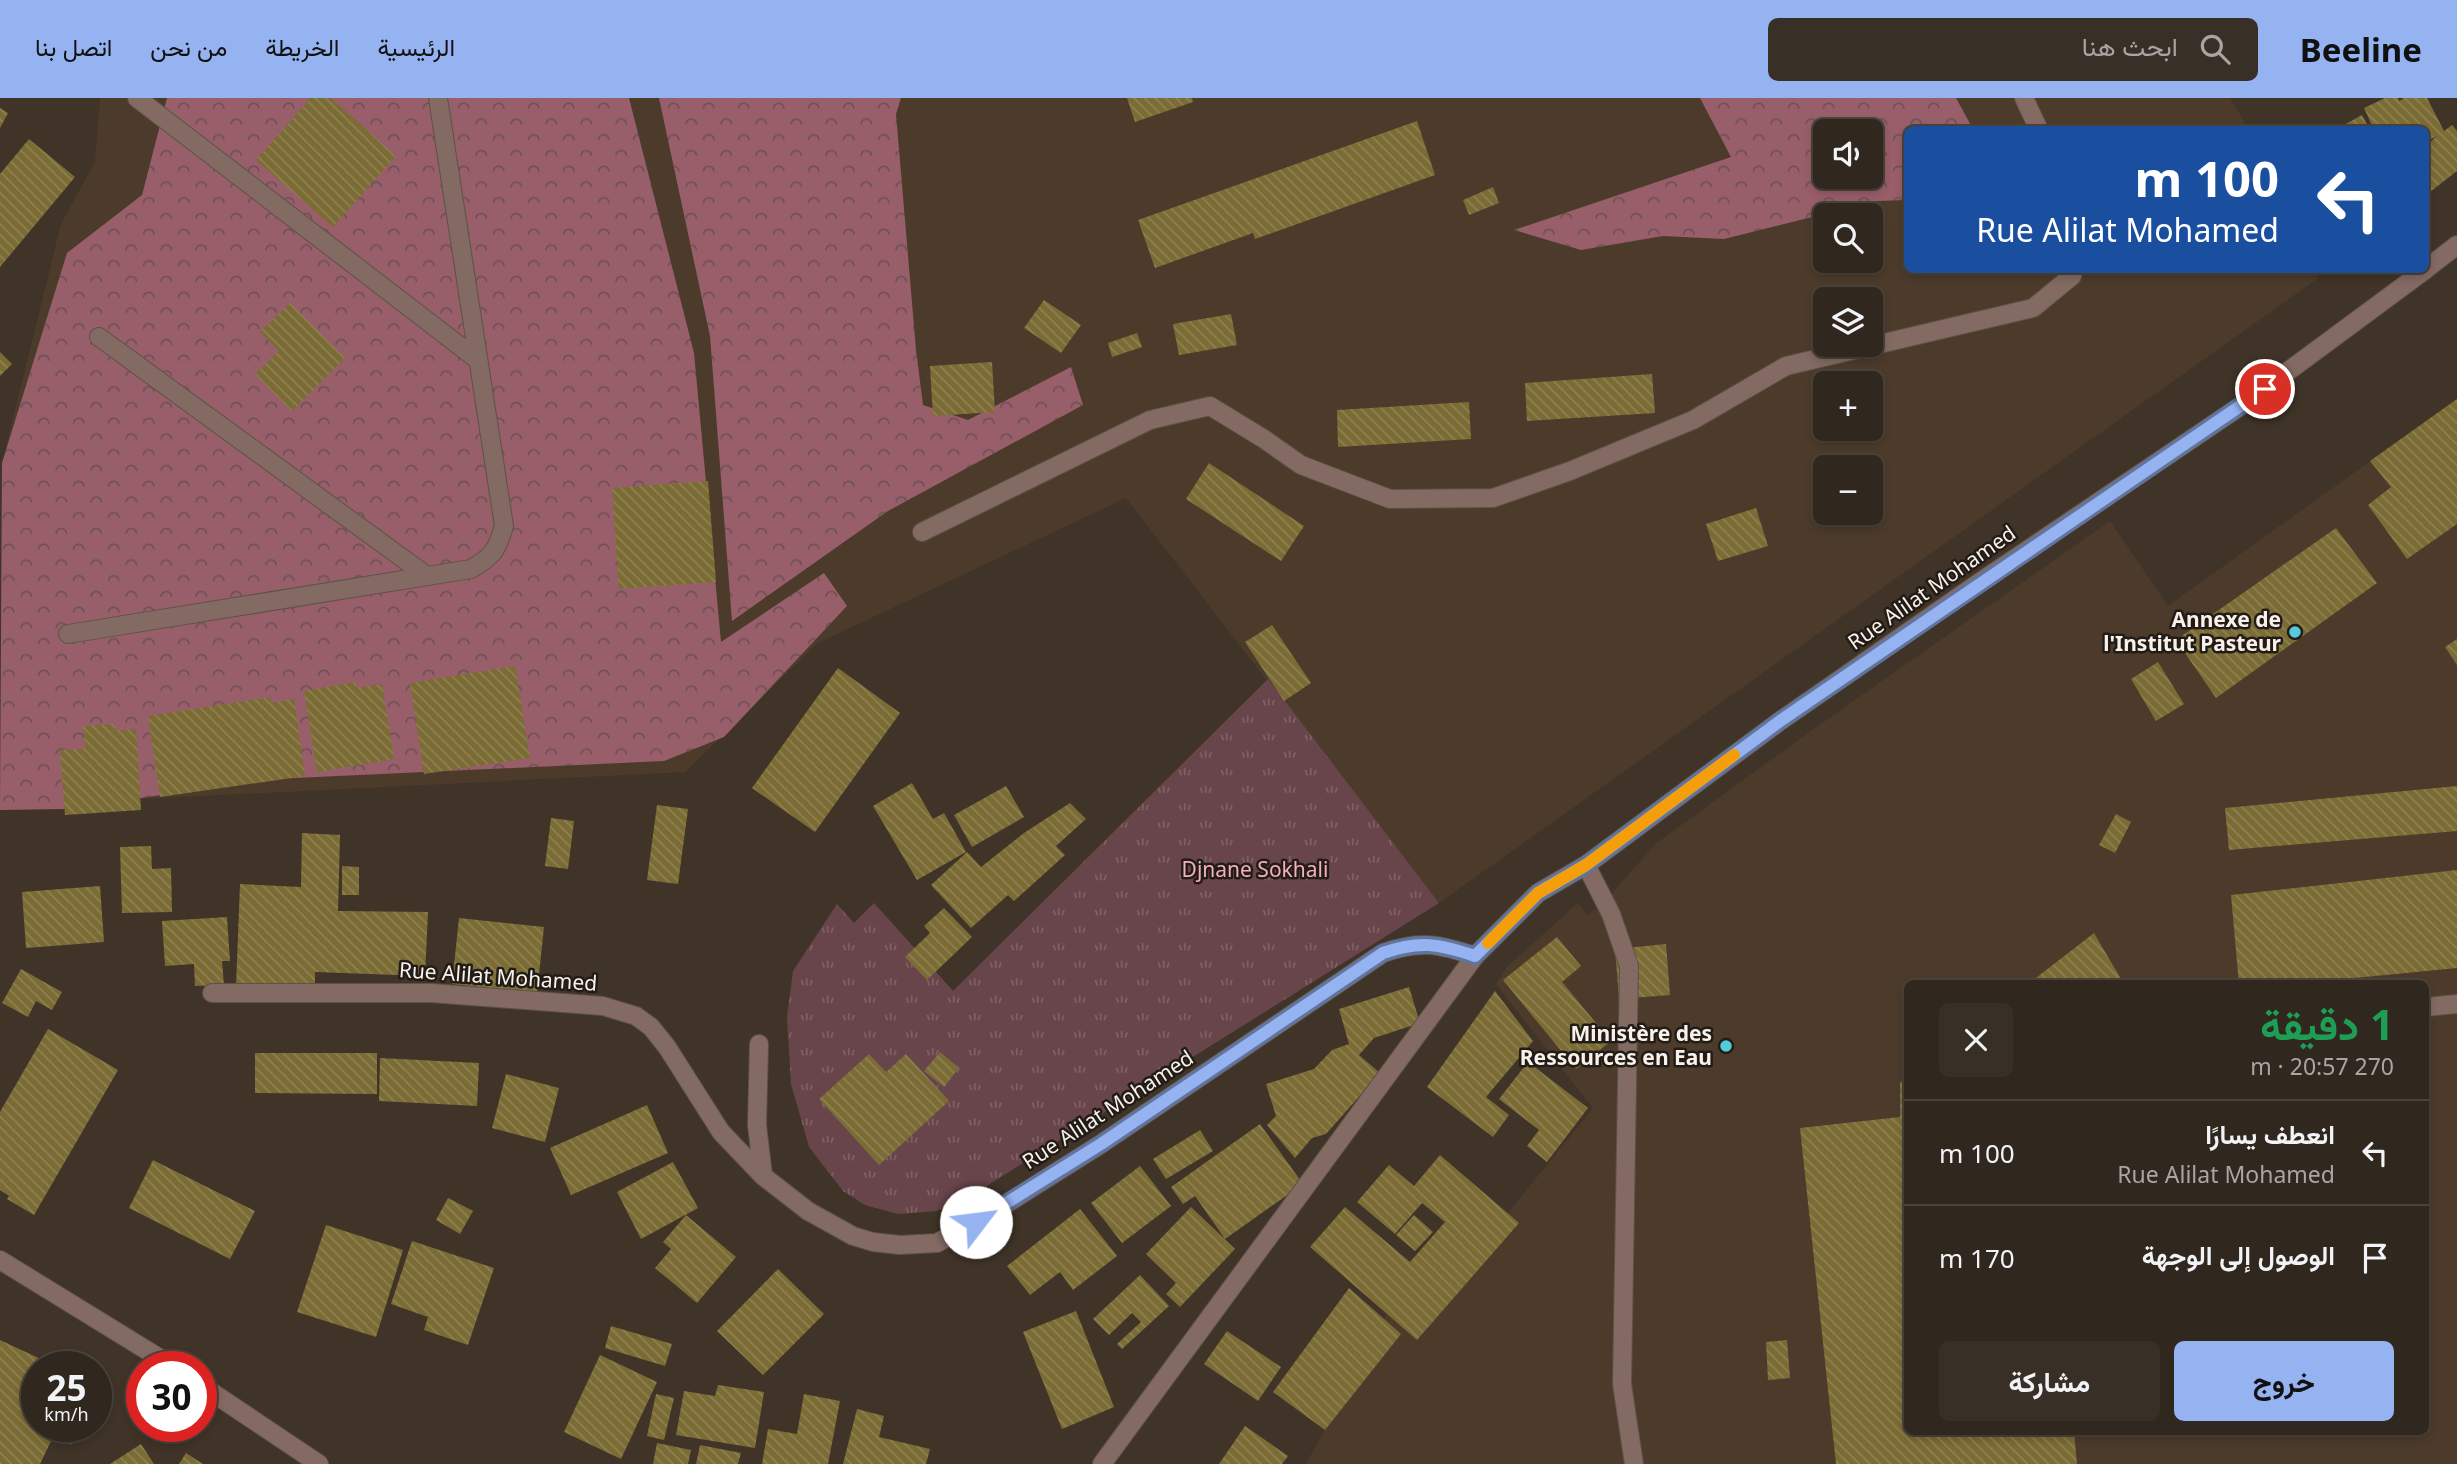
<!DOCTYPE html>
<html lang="ar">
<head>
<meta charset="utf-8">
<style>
  body { margin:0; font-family:"Noto Sans",Vazirmatn,sans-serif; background:#382f27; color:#f1f3f6; direction:rtl; height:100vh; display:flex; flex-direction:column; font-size:26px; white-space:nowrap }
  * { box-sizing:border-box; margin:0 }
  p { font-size:23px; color:#a8a5a4 }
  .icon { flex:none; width:38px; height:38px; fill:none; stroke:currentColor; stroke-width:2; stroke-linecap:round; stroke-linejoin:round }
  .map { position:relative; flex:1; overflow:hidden; direction:ltr }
  .drawer { position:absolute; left:1904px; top:882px; width:525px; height:455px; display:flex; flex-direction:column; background:#30271e; border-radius:10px; box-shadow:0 4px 10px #0003,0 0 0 2px #4b443c; direction:rtl }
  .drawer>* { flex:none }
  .guide { position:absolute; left:1904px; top:28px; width:525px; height:147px; border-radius:10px; box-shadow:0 4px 10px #0003,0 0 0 2px #4b443c; direction:rtl; background:#1a4fa0; color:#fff; overflow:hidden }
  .buttons { position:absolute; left:1813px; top:21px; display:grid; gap:14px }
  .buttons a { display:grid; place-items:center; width:70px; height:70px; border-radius:10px; background:#30271e; box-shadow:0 4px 10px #0003,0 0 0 2px #4b443c; font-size:35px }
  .speed { position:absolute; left:21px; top:1253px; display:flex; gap:14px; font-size:35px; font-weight:700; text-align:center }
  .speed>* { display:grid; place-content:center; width:91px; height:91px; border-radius:50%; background:#30271e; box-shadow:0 4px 10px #0003,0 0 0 2px #4b443c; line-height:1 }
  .speed small { font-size:18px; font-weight:400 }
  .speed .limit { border:10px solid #d22; background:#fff; color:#111 }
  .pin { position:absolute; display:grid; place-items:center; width:60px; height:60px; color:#fff; margin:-30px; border:4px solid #fff; border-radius:50%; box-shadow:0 2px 7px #0007 }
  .me { position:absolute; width:77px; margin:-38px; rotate:60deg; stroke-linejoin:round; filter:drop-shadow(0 0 5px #0008) }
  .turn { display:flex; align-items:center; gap:24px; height:147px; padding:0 35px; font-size:32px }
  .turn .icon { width:91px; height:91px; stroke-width:2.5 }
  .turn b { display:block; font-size:49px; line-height:60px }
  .round { display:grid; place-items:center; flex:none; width:74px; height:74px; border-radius:10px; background:#382f27 }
  .overview { display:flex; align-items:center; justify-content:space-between; height:119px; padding:0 35px }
  h1 { font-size:42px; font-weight:700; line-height:52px; color:#1e9e55 }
  .primary-button { display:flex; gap:14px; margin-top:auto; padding:14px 35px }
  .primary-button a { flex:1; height:80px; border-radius:10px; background:#95b2f1; color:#111; font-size:28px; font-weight:700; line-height:80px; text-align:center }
  .primary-button a+a { background:#382f27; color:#f1f3f6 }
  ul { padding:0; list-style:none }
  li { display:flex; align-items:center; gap:21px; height:105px; padding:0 35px; border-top:2px solid #4b443c }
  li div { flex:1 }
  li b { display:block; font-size:26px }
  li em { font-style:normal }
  header { display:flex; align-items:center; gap:42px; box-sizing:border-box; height:98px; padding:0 35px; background:#95b2f1; color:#111 }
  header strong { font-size:33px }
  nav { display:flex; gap:38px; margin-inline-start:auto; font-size:24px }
  .search { width:490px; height:63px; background:#382f27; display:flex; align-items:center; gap:18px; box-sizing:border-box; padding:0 24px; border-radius:10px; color:#a8a5a4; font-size:26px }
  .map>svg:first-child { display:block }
  .built { fill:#4c3b2b; fill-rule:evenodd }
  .forest { fill:url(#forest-crowns); fill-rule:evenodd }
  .park { fill:url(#park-tufts) }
  .building { fill:url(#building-back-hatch) }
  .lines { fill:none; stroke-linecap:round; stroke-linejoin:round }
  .minor-casing { stroke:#5e5247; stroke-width:20 }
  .minor { stroke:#836a63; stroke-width:18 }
  .route-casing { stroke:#61749d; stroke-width:18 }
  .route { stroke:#95b2f1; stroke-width:12 }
  .slow { stroke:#f59e0b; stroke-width:12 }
  .poi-dot { fill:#54cadc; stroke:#221c17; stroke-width:2.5 }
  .labels { text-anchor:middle; stroke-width:5; stroke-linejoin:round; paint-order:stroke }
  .street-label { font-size:21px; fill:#f9f1ea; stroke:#221c17 }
  .poi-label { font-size:21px; font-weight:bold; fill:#f9f1ea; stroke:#221c17; text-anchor:end }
  .park-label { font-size:21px; fill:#f5aebb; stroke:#221c17 }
</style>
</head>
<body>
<header>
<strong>Beeline</strong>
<div class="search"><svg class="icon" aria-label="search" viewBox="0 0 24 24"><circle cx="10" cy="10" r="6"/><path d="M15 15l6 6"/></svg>ابحث هنا</div>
<nav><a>الرئيسية</a><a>الخريطة</a><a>من نحن</a><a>اتصل بنا</a></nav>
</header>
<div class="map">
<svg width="2457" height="1366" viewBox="0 0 2457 1366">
  <defs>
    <pattern id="forest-crowns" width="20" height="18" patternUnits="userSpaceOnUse" patternTransform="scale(1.75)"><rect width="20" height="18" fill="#985e6a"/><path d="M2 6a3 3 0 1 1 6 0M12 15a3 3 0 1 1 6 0" fill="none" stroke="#6e5256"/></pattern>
    <pattern id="park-tufts" width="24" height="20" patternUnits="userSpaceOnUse" patternTransform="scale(1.75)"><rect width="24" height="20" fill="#68454b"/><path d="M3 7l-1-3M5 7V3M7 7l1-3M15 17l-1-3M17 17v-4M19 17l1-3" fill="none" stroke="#7e6065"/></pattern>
    <pattern id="building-back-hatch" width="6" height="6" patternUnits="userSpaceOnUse" patternTransform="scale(1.75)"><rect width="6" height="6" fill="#7b6b34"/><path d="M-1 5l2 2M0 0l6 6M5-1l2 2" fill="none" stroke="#8e8152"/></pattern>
  </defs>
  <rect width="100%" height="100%" fill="#403428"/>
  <g class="built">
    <path d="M100 0H2230L2249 31 1908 32V172H2317V181L1439 805 1126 400 818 545 685 674 0 708 2 365 61 126 95 64ZM1825 33H1871V79H1825ZM1825 117H1871V163H1825ZM1825 201H1871V247H1825ZM1825 285H1871V331H1825ZM1825 369H1871V415H1825Z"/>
    <path d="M2457 301V1366H1306L1398 1196 1427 1215 1593 1010 1496 886 1508 868 1578 805 1587 817 1604 805 1654 747 1801 640 2110 423 2168 508ZM1908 886H2426V1334H1908Z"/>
  </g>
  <g class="forest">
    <path d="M167 0H629L694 255 721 544 824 475 847 508 724 639 664 663 273 681 64 711 0 712 2 365 67 155 142 97Z"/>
    <path d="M659 0H901L896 16 916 252 923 307 968 322 1071 269 1083 307 888 413 732 523 710 238Z"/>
    <path d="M1700 0H1956L1973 31 1908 32 1907 102 1877 103 1724 141 1663 138 1581 152 1514 132 1731 59ZM1825 33H1871V79H1825Z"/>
  </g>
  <path class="park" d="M1268 581 1439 805 969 1099 937 1113 898 1116 865 1107 843 1093 809 1049 791 986 787 919 793 873 837 806 854 825 874 805 953 893Z"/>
  <g class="building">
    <path d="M311 0H331L396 58 333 129 256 62Z"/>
    <path d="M1127 0H1192L1193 4 1135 24Z"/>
    <path d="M2385 0H2398L2399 3 2404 0H2427L2444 33 2452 27 2457 33V73L2430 94 2426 89V48L2437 38 2426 44V32H2374L2364 10Z"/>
    <path d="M0 10 8 15 0 30Z"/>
    <path d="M2362 17 2370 32H2335Z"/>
    <path d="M1417 23 1435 77 1255 141 1253 135 1155 170 1138 122Z"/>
    <path d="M29 41 75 79 0 169V76Z"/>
    <path d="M1493 89 1499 105 1469 117 1463 102Z"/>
    <path d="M1044 202 1081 227 1061 255 1024 230Z"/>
    <path d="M290 205 345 260 292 313 255 276 279 253 260 234Z"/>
    <path d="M1231 216 1237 247 1179 257 1173 226Z"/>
    <path d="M1137 235 1142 249 1112 259 1108 245Z"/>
    <path d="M0 254 12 266 0 278Z"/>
    <path d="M992 264 995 314 933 318 930 268Z"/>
    <path d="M1652 276 1655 315 1527 323 1525 285Z"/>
    <path d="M2457 301V426L2407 461 2368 407 2391 389 2370 363Z"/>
    <path d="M1469 304 1471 341 1338 349 1337 312Z"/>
    <path d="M1209 365 1304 428 1281 463 1186 401Z"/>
    <path d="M708 383 716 484 619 491 612 390Z"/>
    <path d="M1756 410 1768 448 1718 463 1706 426Z"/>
    <path d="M2336 430 2377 485 2216 600 2176 542Z"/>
    <path d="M1272 527 1311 585 1284 603 1245 544Z"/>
    <path d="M2457 541V567L2445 549Z"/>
    <path d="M2158 564 2184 606 2156 623 2131 581Z"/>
    <path d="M515 568 530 660 424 676 410 585Z"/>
    <path d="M838 570 900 615 815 734 752 690Z"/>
    <path d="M356 584 357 590 382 586 394 661 317 674 304 593Z"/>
    <path d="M271 599V605L294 601 305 678 160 699 148 618Z"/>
    <path d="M115 626V633L136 631 141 712 65 717 60 652 85 651 83 628Z"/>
    <path d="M912 685 933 721 944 715 966 754 917 782 873 708Z"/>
    <path d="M1006 688 1024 719 972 749 954 717Z"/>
    <path d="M2457 688V733L2229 752 2225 710Z"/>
    <path d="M1070 705 1086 721 1056 748 1065 757 1014 803 1008 797 971 830 931 787 967 754 981 769 1024 735Z"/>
    <path d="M657 707 688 711 678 786 647 782Z"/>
    <path d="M2116 716 2131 724 2115 755 2099 747Z"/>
    <path d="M551 720 574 723 568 771 545 768Z"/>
    <path d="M302 735 340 737 338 813 428 814 425 878 315 874V890L236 888 240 786 301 789Z"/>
    <path d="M151 748 152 771 171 770 172 814 122 815 120 749Z"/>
    <path d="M342 768 359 769V797H342Z"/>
    <path d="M2457 772V870L2293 886H2239L2231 797Z"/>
    <path d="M100 788 104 844 26 850 22 794Z"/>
    <path d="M944 810 972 839 927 882 905 859 930 835 924 828Z"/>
    <path d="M227 819 230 863H222L224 887 195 888 194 866 165 868 162 823Z"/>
    <path d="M459 820 544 829 537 895 452 886Z"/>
    <path d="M2094 835 2124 886H2028Z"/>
    <path d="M1557 839 1581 868 1562 884 1611 943 1576 971 1503 882Z"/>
    <path d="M1666 846 1670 897 1619 901 1615 851Z"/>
    <path d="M21 871 62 894 52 912 36 903 28 919 2 905Z"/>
    <path d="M1409 889 1420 925 1374 940 1359 957 1380 975 1326 1036 1312 1040 1295 1060 1267 1027 1276 1018 1266 986 1314 971 1332 952 1349 946 1339 911Z"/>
    <path d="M1495 893 1533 943 1486 999 1509 1017 1493 1039 1427 989Z"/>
    <path d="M48 931 118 972 34 1117 7 1101 9 1098 0 1092V1014Z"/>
    <path d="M940 954 959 970 944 989 924 973Z"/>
    <path d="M255 955H377V996L255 995Z"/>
    <path d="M869 956 886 974 906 956 949 1003 879 1067 819 1001Z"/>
    <path d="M380 960 479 965 477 1008 379 1003Z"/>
    <path d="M1528 964 1588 1010 1547 1064 1527 1048 1539 1032 1499 1001Z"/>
    <path d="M506 976 559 990 545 1044 492 1030Z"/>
    <path d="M1908 983V1334H2074L2077 1366H1836L1800 1030 1900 1019V984Z"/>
    <path d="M647 1007 668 1055 571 1097 550 1050Z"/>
    <path d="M1260 1026 1303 1086 1225 1141 1195 1098 1183 1106 1171 1089Z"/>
    <path d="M1200 1032 1213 1053 1166 1081 1153 1061Z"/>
    <path d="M1440 1057 1519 1125 1417 1242 1310 1149 1345 1109 1410 1164 1445 1124 1422 1105 1395 1136 1357 1104 1389 1067 1414 1088Z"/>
    <path d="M153 1062 255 1113 230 1161 129 1110Z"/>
    <path d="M673 1064 698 1110 641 1141 617 1094Z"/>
    <path d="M1140 1068 1171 1108 1122 1145 1091 1105Z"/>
    <path d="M448 1100 473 1113 460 1136 436 1122Z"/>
    <path d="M1191 1109 1235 1151 1180 1209 1166 1196 1176 1185 1146 1156Z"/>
    <path d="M1080 1111 1117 1158 1073 1192 1060 1174 1030 1197 1007 1168Z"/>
    <path d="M686 1117 736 1159 697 1205 655 1170 671 1151 663 1144Z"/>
    <path d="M1414 1117 1433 1134 1415 1153 1396 1137Z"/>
    <path d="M326 1127 403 1152 376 1239 297 1214Z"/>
    <path d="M412 1143 494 1170 468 1247 424 1232 428 1219 391 1206Z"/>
    <path d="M778 1171 824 1216 763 1277 717 1233Z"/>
    <path d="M1140 1177 1169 1208 1122 1251 1117 1246 1141 1224 1132 1215 1109 1237 1093 1221Z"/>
    <path d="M1349 1190 1401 1236 1325 1332 1273 1294Z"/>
    <path d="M1076 1213 1114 1309 1062 1331 1023 1234Z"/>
    <path d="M611 1228 672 1246 665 1268 605 1250Z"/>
    <path d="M1227 1233 1281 1269 1258 1303 1204 1266Z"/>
    <path d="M0 1242 58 1269H37V1328H80L71 1347 53 1339 40 1366H0Z"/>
    <path d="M1787 1242 1790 1280 1768 1282 1766 1244Z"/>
    <path d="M600 1257 657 1284 621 1361 564 1334Z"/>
    <path d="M718 1287 764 1294 755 1350 676 1337 684 1293 715 1298Z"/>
    <path d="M656 1296 674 1300 664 1342 647 1338Z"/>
    <path d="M804 1296 840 1303 828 1366H762L768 1331 797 1336Z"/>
    <path d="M857 1311 884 1318 879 1339 930 1351 926 1366H843Z"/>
    <path d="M1245 1328 1288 1358 1282 1366H1219Z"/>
    <path d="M657 1345 691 1352 688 1366H653Z"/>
    <path d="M141 1346 154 1366H110Z"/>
    <path d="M700 1347 741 1355 738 1366H696Z"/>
    <path d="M186 1355 203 1366H179Z"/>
  </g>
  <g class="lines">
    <g class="minor-casing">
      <g id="minor">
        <path d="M137 0 478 262"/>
        <path d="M2024 0 2039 32"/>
        <path d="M2426 171 2457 147"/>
        <path d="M99 239 427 478"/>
        <path d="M922 434 1150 322 1210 308 1264 341 1301 367 1390 401 1493 400 1570 373 1693 322 1786 268 2033 210 2072 178 2073 172"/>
        <path d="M68 536 471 471C492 459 497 453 504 428L438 0"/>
        <path d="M1586 767 1611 816 1629 868 1622 1286 1634 1366"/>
        <path d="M212 895H431L603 908 636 918 651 929 667 949 721 1034 763 1078 808 1113 853 1138 873 1144 900 1147 937 1145 995 1113 1101 1046 1383 855C1420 842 1439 846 1475 858"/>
        <path d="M2426 909 2457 906"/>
        <path d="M759 946 757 1027 763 1078"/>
        <path d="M0 1162 174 1269"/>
        <path d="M201 1287 319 1366"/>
        <path d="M1102 1366 1475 858 1538 795 1586 767 1780 623 1980 484 2245 305 2425 172"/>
      </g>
    </g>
    <use href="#minor" class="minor"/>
  </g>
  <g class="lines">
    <g class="route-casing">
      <path id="route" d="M976 1124 1101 1046 1383 855C1420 842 1439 846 1475 858L1538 795 1586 767 1780 623 2265 291"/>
    </g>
    <use href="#route" class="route"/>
    <path class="slow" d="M1488 845 1538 795 1586 767 1734 657"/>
  </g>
  <g class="poi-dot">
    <circle cx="2295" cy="534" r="7"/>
    <circle cx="1726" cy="948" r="7"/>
  </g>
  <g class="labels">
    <g class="street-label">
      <text transform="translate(1932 490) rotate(-35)" y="7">Rue Alilat Mohamed</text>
      <text transform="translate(498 879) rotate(4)" y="7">Rue Alilat Mohamed</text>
      <text transform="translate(1108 1012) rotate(-33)" y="7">Rue Alilat Mohamed</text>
    </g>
    <g class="poi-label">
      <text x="2281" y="529">Annexe de<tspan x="2281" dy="24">l'Institut Pasteur</tspan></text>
      <text x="1712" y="943">Ministère des<tspan x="1712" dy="24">Ressources en Eau</tspan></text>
    </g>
    <g class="park-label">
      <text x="1255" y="779">Djnane Sokhali</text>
    </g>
  </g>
</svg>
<div class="buttons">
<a><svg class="icon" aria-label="sound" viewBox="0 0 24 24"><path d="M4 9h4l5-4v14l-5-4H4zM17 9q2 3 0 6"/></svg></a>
<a><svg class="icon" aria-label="search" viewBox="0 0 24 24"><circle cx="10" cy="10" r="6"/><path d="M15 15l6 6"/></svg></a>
<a><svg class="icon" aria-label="layers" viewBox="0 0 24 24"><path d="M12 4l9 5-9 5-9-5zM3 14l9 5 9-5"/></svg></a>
<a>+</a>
<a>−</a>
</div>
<div class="speed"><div>25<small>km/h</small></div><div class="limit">30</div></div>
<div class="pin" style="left:2265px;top:291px;background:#d93025"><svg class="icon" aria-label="arrive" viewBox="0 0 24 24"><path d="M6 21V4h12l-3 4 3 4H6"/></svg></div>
<svg class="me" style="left:976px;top:1124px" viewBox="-20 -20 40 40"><circle r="19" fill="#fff"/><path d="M0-13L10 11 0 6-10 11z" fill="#95b2f1"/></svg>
<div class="guide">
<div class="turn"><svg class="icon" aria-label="left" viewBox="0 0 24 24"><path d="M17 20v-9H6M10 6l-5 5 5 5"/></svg><div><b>100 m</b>Rue Alilat Mohamed</div></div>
</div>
<section class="drawer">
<div class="overview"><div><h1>1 دقيقة</h1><p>270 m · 20:57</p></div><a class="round"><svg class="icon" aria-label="close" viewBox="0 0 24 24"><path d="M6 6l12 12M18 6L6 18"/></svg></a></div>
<ul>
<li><svg class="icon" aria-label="left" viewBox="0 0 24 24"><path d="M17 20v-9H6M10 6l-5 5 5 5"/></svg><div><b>انعطف يسارًا</b><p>Rue Alilat Mohamed</p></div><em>100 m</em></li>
<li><svg class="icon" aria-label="arrive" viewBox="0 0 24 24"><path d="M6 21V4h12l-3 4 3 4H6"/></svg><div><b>الوصول إلى الوجهة</b></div><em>170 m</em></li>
</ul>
<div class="primary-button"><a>خروج</a><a>مشاركة</a></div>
</section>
</div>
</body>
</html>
